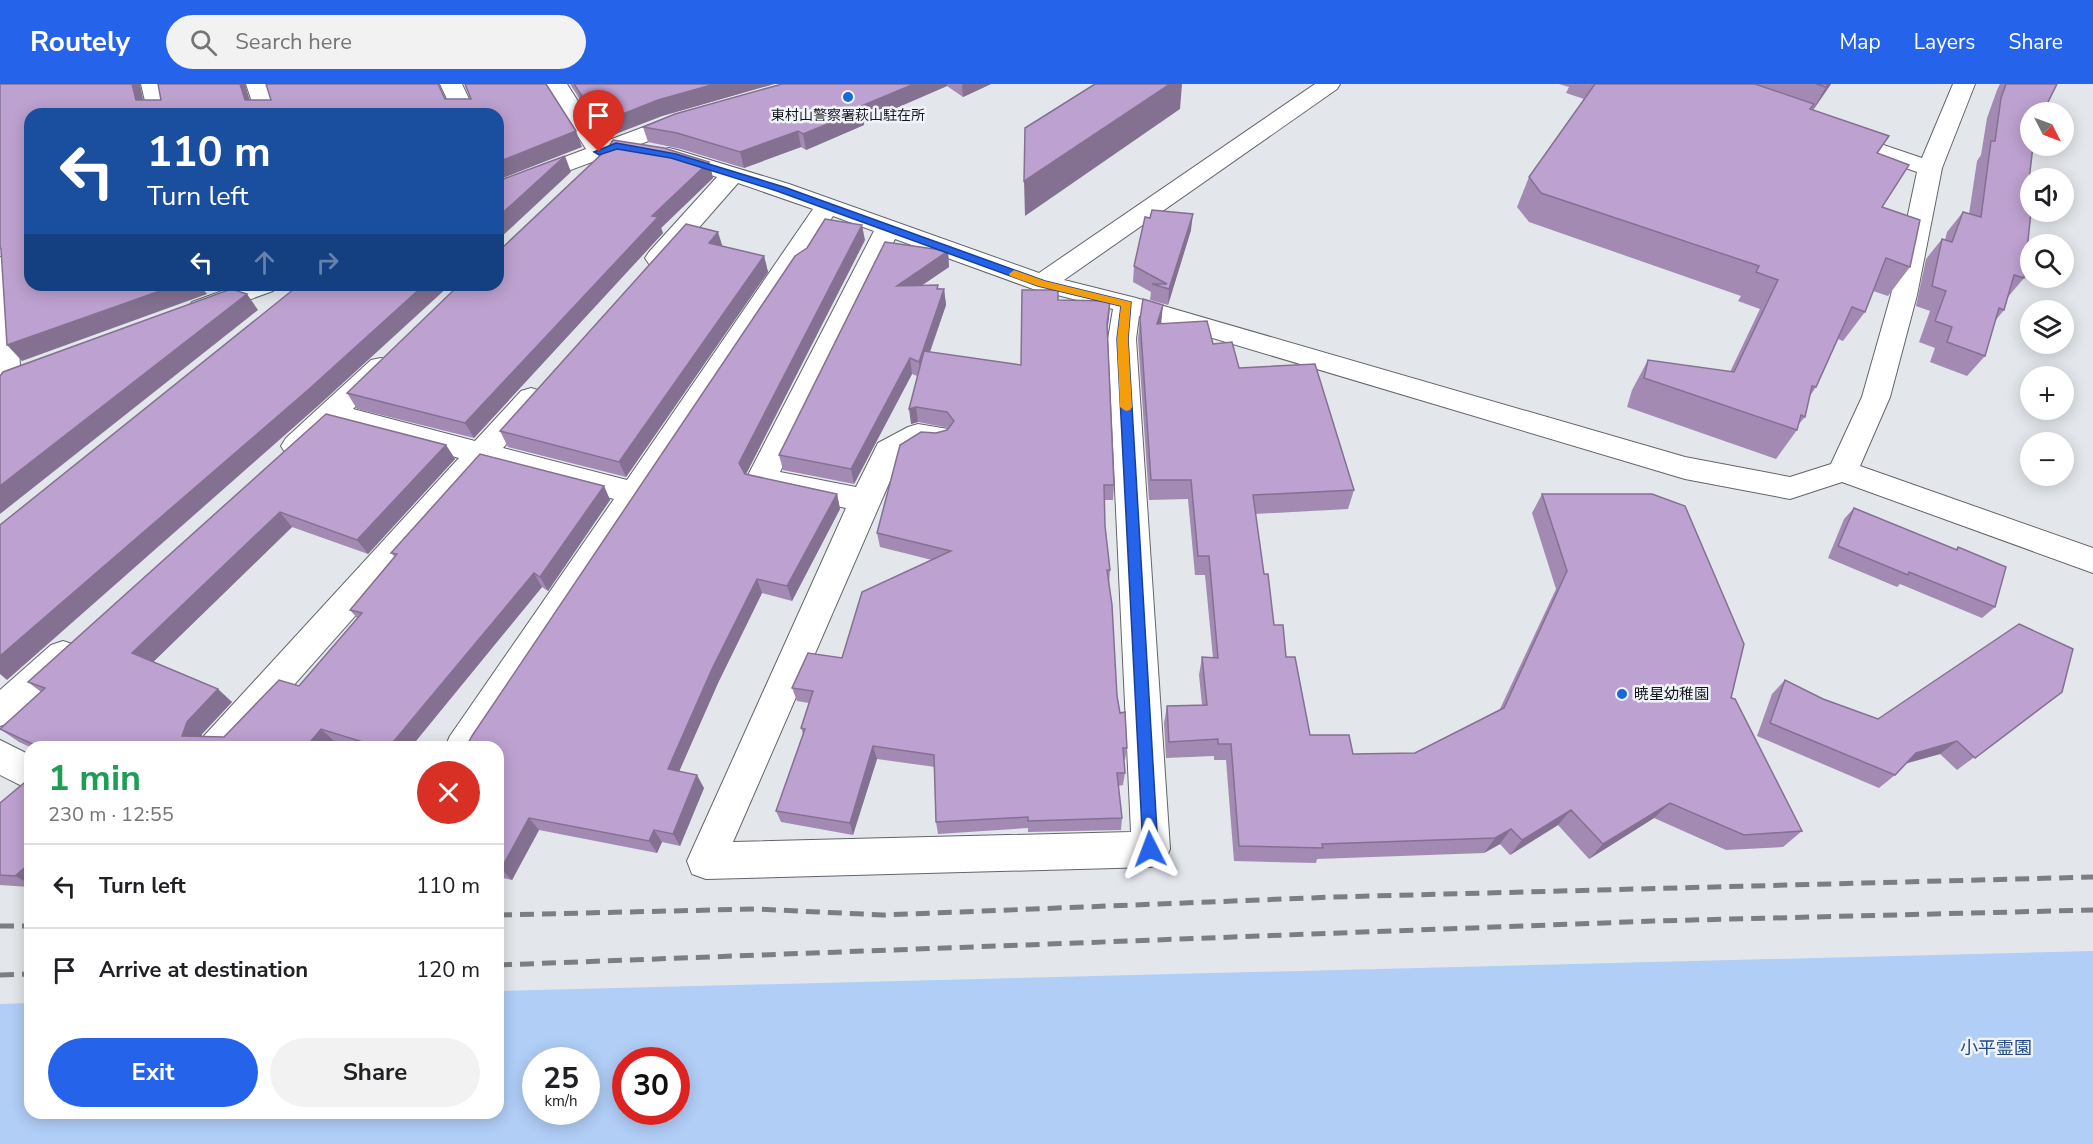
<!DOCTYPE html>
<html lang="en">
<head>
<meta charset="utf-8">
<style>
  body { margin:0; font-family:"Nunito Sans","Noto Sans JP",sans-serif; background:#f2f2f2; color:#202124; height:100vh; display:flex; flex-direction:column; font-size:22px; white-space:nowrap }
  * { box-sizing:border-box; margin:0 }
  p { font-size:20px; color:#757577 }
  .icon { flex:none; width:33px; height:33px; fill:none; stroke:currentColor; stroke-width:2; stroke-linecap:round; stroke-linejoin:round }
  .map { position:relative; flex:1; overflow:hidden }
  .details { position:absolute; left:24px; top:657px; width:480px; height:378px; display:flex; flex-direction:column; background:#fff; border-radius:18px; box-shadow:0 3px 15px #0003 }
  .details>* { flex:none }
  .hud { position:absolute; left:24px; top:24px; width:480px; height:183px; border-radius:18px; box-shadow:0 3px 15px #0003; background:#1a4fa0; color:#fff; overflow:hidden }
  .needle { width:39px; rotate:132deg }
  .buttons { position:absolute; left:2020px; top:18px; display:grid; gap:12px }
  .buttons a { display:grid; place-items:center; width:54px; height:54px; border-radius:50%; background:#fff; box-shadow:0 3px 15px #0003; font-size:30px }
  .speed { position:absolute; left:522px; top:963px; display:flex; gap:12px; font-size:30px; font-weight:700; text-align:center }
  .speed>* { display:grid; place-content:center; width:78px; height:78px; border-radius:50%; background:#fff; box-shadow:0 3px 15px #0003; line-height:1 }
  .speed small { font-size:15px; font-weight:400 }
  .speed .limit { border:9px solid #d22; background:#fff; color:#111 }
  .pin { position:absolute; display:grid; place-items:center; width:51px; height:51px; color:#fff; margin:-62px -26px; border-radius:50% 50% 50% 0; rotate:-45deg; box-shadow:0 0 6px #0007 }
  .pin .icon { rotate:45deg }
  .me { position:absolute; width:66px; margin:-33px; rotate:357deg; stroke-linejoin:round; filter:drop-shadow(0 0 4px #0008) }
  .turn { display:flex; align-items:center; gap:21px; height:126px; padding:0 24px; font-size:27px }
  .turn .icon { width:78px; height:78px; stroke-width:2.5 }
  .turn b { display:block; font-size:42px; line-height:51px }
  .lanes { display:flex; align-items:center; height:57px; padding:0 24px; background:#0003; justify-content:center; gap:30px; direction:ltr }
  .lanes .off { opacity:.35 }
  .round { display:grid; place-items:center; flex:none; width:63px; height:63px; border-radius:32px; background:#f2f2f2 }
  .overview { display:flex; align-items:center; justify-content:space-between; height:102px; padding:0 24px }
  h1 { font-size:36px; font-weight:700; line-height:45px; color:#1e9e55 }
  .cta { display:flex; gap:12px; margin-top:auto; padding:12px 24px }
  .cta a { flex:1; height:69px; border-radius:36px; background:#2563eb; color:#fff; font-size:24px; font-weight:700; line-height:69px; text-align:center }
  .cta a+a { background:#f2f2f2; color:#202124 }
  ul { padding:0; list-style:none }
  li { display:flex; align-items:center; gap:18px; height:84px; padding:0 24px; border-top:2px solid #e0e0e0 }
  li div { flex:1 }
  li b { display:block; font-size:22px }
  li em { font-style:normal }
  header { display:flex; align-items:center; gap:36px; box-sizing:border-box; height:84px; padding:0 30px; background:#2563eb; color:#fff }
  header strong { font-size:28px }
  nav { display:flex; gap:33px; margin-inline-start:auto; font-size:21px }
  .search { width:420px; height:54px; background:#f2f2f2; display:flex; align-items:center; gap:15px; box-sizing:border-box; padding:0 21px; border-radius:33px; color:#757577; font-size:22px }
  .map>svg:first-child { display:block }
  .green { fill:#b1cef7; fill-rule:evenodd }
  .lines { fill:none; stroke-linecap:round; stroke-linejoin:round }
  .minor-casing { stroke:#62656a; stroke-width:2 }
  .minor { fill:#fff; fill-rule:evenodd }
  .rail { stroke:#7c7f82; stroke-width:5; stroke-dasharray:14 8; stroke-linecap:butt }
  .wall { fill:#a38ab3 }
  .shaded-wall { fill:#847192 }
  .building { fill:#bda1d0; stroke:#847192; stroke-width:1.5 }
  .route { fill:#2563eb; stroke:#184099; stroke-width:1.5 }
  .slow { fill:#f59e0b }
  .poi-dot { fill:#166bd5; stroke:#f0f4fa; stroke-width:2 }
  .labels { text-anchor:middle; stroke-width:5; stroke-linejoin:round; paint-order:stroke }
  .far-poi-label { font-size:14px; fill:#141517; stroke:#f0f4fa }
  .poi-label { font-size:15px; fill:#141517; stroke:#f0f4fa; text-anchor:start }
  .near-park-label { font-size:18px; fill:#224a81; stroke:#f0f4fa }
</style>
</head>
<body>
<header>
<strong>Routely</strong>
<div class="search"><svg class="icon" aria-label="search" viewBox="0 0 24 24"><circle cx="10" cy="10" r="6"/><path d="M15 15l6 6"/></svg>Search here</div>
<nav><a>Map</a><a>Layers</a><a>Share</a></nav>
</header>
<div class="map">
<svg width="2093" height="1060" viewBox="0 0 2093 1060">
  <rect width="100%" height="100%" fill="#e3e7ec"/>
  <path class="green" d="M2093 867V1060H0V920L30 919V1029H498V907ZM536 976H586V1028H536ZM626 976H676V1028H626Z"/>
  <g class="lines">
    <g class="minor-casing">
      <g id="minor">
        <path d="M141 0H163L170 30H148Z"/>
        <path d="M246 0H268L278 30H256Z"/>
        <path d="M440 0H462L476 30H454Z"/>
        <path d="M545 0H567L604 58 681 29 689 27 697 29 700 34 697 39 498 113V98L586 65Z"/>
        <path d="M1315 0H1340L1337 5 1064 196 1136 214 1685 373 1790 393 1831 380 1862 313 1891 211 1917 88 1831 58 1828 53 1831 48 1839 46 1922 74 1953 0H1975L1942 84 1917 211 1890 313 1860 382 2093 464V489L1842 398 1790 415 1685 395 1139 232 1136 255 1170 765 1164 778 1151 783 706 795 692 790 687 777 846 424 761 406 750 403 746 395 874 147 833 132 483 663H445L450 652 614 415 488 382 239 663H199L204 652 459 374 336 341C321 356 309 376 286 370L281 362 286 354 371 276 381 274 391 276 395 283 353 325 475 357 521 307 531 304 541 307 545 314 503 364 627 396 813 125 738 99 667 180 658 182 649 180 645 174 649 168 717 93 661 76 657 71 661 66 669 64 677 66 789 100 1039 189ZM895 155 1033 205 1113 225 1108 255 1131 748 733 758 900 374 922 361 938 362 948 359 953 352 948 345 918 340 908 343 878 359 856 403 780 388Z"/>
        <path d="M0 173 9 175 13 181 21 296 10 312 0 315Z"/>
        <path d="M239 201H277L273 207 201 233 192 230 188 224 192 218Z"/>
        <path d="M63 557 75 561 80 571 75 581 12 638 0 642V606L51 561Z"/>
        <path d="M0 656 30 671V706L0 691Z"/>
      </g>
    </g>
    <use href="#minor" class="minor"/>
    <g class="rail">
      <path d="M498 831 755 825 883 831 1334 813 2093 793"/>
      <path d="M0 842H30"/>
      <path d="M498 881 1654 837 2093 826"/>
      <path d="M0 891 30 890"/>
    </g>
  </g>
  <g class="wall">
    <path d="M570 0H774L662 32 605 54Z"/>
    <path d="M782 0H991L963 13 947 2 864 38V41L806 66 801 63 744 84 681 65 648 58 643 43Z"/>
    <path d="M1559 0H1831L1813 26 1889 52 1878 69 1882 123 1910 183 1888 212 1873 207 1865 228 1843 257 1838 255 1816 303 1810 312 1805 333 1798 341 1797 346 1776 375 1627 323 1632 306 1648 276 1730 288 1760 225 1738 217 1741 212 1529 138 1517 123 1529 93 1584 15 1566 9 1569 3Z"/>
    <path d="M2000 0H2057L2031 28 2024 194 2008 213 2004 226 1995 237 1985 272 1967 292 1930 278 1935 264 1919 258 1930 227 1916 222 1926 175 1942 155 1945 156 1947 148 1963 128 1969 130 1977 77 1981 71 1987 34 1997 6Z"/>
    <path d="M709 78 713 94 661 144 663 149 474 354 357 325 347 309 501 165Z"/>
    <path d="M1191 146 1168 221 1150 216 1151 208 1133 198 1134 182Z"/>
    <path d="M865 156 746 390 837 410 840 425 792 517 762 509 718 599 679 687 704 704 680 762 662 758 657 769 539 746 512 796 498 793V663Z"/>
    <path d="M948 167 949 183 922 201 944 205 946 221 930 268 1021 281 1058 216 1110 217 1109 233 1107 248 1114 401 1113 416H1105V442L1110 486 1109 500 1117 612 1120 629 1127 664 1125 676H1124L1125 689 1123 701 1118 702 1122 734 1121 746 1028 748V744L938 750 936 738 935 683 877 675 853 751 781 738 776 727 803 650 801 644 809 619 797 617 792 604 842 574 932 476 880 463 877 449 936 349 947 346 949 344 918 338 911 340 917 292 912 290 854 400 783 386 779 371Z"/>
    <path d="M764 172 768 188 626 393 508 363 500 347Z"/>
    <path d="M1140 235 1161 239 1213 260 1239 284 1354 406 1348 425 1255 430 1264 490 1274 541 1286 573 1310 651 1353 670 1415 669 1500 625 1556 505 1532 429 1542 410 1731 614 1802 747 1783 763 1726 766 1654 734 1589 775 1558 741 1510 771 1500 760 1484 769 1317 775 1316 779 1234 777 1226 676H1214V672L1166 674 1164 639 1167 622 1202 621 1199 591 1202 573 1213 574 1205 491H1195L1188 415 1149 416 1138 255Z"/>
    <path d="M326 330 446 361 455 375 368 470 292 443 153 578 232 618 202 650V653H224L299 602 357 534 350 526 395 473 391 469 604 402 610 416 548 507 542 503 411 663H353L334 657 330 663H30L19 658 0 645 41 608 28 598Z"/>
    <path d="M1854 424 1955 466 1958 463 1995 523 1982 534 1900 500 1897 503 1828 474 1844 435Z"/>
    <path d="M1785 596 1823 615 1878 635 2062 608 1957 686 1940 670 1905 680 1895 691 1879 704 1757 652 1772 610Z"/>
    <path d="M30 694V803L0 801V719Z"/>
  </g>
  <g class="shaded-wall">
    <path d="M132 0H140L146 30 136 16Z"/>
    <path d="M240 0H245L254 30 245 16Z"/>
    <path d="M715 0H774L662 32 605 54 600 39 658 16Z"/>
    <path d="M914 0H947V2L864 38V41L806 66 803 50 859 23Z"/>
    <path d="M962 0H991L963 13Z"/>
    <path d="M1170 0H1182L1180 25 1025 132 1024 97Z"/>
    <path d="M1828 0H1831L1809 32 1826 3Z"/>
    <path d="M576 47 582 63 498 96V78Z"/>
    <path d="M798 47 801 63 744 84 740 68Z"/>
    <path d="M565 72 571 88 498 156V133Z"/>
    <path d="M709 78 713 94 661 144 663 149 474 354 465 339 652 132Z"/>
    <path d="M1193 130 1191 146 1168 221 1169 205Z"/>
    <path d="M862 141 865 156 744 394 739 379Z"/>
    <path d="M718 148 723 164 709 159Z"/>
    <path d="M948 167 949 183 899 217 897 202Z"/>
    <path d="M764 172 768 188 626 393 619 378Z"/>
    <path d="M177 201H200L207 210 22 277 7 261Z"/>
    <path d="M424 201H450L319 321 7 596 0 590V572Z"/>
    <path d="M944 205 946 221 921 293 919 278Z"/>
    <path d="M247 210 258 226 0 430V402Z"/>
    <path d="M1110 217 1109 233 1106 255 1107 240Z"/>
    <path d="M1163 221 1161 241 1157 240Z"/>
    <path d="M910 274 912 290 854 400 851 385Z"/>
    <path d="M916 323 918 338 911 340 909 325Z"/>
    <path d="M446 361 455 375 368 470 357 456Z"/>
    <path d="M604 402 610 416 548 507 540 493Z"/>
    <path d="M837 410 840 425 792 517 787 502Z"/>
    <path d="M280 428 292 443 148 583 132 569Z"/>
    <path d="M534 489 542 503 411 663H389Z"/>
    <path d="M757 495 762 509 718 599 675 697 668 685 712 585Z"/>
    <path d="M218 605 232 618 202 650 198 663 182 652 187 638Z"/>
    <path d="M321 645 334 657 330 663H306Z"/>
    <path d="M1957 657 1940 670 1899 681 1916 669Z"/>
    <path d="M873 662 877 675 853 751 850 739Z"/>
    <path d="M697 691 704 704 680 762 673 750Z"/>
    <path d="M1670 719 1654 734 1589 775 1603 760Z"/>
    <path d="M1571 726 1558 741 1510 771 1522 756Z"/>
    <path d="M529 734 539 746 512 796 501 785Z"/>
    <path d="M1511 745 1500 760 1484 769 1495 754Z"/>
    <path d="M654 746 662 758 657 769 649 757Z"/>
    <path d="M29 779 30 780V800L15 792Z"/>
  </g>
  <g class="building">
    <path d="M0 0H132L136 16H161L158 0H240L245 16H271L266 0H438L445 15H471L465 0H546L576 47 498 78V30H30V201H177L7 261 1 165 0 163Z"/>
    <path d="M574 0H715L658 16 600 39Z"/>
    <path d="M782 0H914L859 23 862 26 803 50 798 47 740 68 677 49 643 43 675 30Z"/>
    <path d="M1095 0H1170L1024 97 1025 44Z"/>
    <path d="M1595 0H1755L1814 20 1810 25 1889 52 1877 69 1909 81 1882 123 1920 136 1910 183 1886 174 1865 228 1852 223 1816 303 1812 302 1805 333 1801 331 1797 346 1644 294 1648 276 1734 288 1778 196 1756 188 1759 182 1541 109 1529 93Z"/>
    <path d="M1816 0H1828L1826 3Z"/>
    <path d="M2006 0H2057L2043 28H2031V62H2033L2028 105 2031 106V128L2024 194 2014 191 2004 226 1999 224 1985 272 1947 258 1952 243 1935 237 1946 207 1932 202 1942 155 1952 158 1963 128 1981 133 1991 57H1995L2001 14Z"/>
    <path d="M613 56 664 64 709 78 652 132 658 133 465 339 347 309 459 201H498V165H501L608 64Z"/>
    <path d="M565 72 498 133V97Z"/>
    <path d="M1152 126 1193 130 1169 205 1152 200H1167L1134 182 1145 133 1150 134Z"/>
    <path d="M825 135 862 141 739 379 745 390 837 410 787 502 757 495 712 585 668 685 697 691 673 750 654 746 649 757 529 734 501 785 498 784V663H466L472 652 795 172 807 164Z"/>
    <path d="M686 140 718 148 709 159 764 172 619 378 500 347Z"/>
    <path d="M885 158 948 167 897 202 938 201 937 205H944L919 278 910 274 851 385 779 371Z"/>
    <path d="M299 201H424L308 306 0 572V441Z"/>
    <path d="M231 205 247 210 0 402V292L3 288Z"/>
    <path d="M1022 206H1058V216L1110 217 1107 240 1114 401H1104L1105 442 1110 486H1107L1112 521 1117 612 1120 629 1125 628 1127 664H1123L1125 689H1117L1122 734 1028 737V733L936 738 934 671 873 662 850 739 776 727 805 645 801 644 813 607 792 604 808 569 842 574 862 508 951 467 877 449 900 361 921 348 936 349 947 346 954 337 947 328 916 323 909 325 924 267 1021 281Z"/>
    <path d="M1143 215 1163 221 1157 240 1207 237 1213 260 1232 258 1239 284 1315 280 1354 406 1253 411 1264 490H1268L1274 541H1283L1286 573H1295L1310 651H1349L1353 670 1415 669 1504 624 1567 487 1542 410H1652L1685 422 1744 560 1731 614 1735 615 1802 747 1744 751 1670 719 1603 760 1571 726 1522 756 1511 745 1495 754 1322 760 1323 764 1239 762 1231 660H1218V655L1169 658 1167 622 1207 621 1202 573 1218 574 1209 472H1198L1191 396H1151L1140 235Z"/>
    <path d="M326 330 446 361 357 456 280 428 132 569 218 605 187 638 182 652 224 653 279 596 299 602 362 529 350 526 397 470 391 469 480 370 604 402 540 493 534 489 389 663H379L321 645 306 663H39L0 645 45 604 28 598Z"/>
    <path d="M1854 424 1957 466 1958 463 2006 483 1995 523 1909 488 1908 491 1838 462Z"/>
    <path d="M2019 540 2073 565 2062 608 1975 674 1957 657 1916 669 1895 691 1770 639 1785 596 1823 615 1878 635Z"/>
    <path d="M30 694V779L15 792 0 791V719Z"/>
  </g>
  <path class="route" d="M616 59 676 70 784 103 1045 197 1131 218 1128 255 1158 765 1156 770 1150 772 1145 770 1143 765 1117 255 1121 222 1038 202 777 107 671 74 617 65 599 71 594 68Z"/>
  <path class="slow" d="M1014 186 1045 197 1131 218 1128 255 1132 323 1130 326 1126 327 1120 323 1117 255 1121 222 1038 202 1010 192 1009 190Z"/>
  <g class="poi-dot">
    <circle cx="848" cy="13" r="6"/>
    <circle cx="1622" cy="610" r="6"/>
  </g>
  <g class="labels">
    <g class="far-poi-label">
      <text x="848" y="36">東村山警察署萩山駐在所</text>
    </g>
    <g class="poi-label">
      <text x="1634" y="615">暁星幼稚園</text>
    </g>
    <g class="near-park-label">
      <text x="1996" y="970">小平霊園</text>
    </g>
  </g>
</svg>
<div class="buttons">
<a><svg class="needle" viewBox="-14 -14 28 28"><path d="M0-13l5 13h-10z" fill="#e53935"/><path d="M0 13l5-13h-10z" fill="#757577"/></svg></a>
<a><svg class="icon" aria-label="sound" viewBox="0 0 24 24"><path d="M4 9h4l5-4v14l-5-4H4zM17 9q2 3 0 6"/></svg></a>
<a><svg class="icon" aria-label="search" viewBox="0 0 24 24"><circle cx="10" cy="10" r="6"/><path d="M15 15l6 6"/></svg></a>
<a><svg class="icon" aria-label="layers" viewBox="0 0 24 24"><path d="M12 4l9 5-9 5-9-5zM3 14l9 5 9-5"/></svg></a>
<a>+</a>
<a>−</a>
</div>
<div class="speed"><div>25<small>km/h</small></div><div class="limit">30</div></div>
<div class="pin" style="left:599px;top:68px;background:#d93025"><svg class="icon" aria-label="arrive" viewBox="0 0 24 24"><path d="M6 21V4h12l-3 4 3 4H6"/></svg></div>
<svg class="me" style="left:1150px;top:765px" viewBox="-20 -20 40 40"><path d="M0-17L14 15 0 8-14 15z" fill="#2563eb" stroke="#fff" stroke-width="4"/></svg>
<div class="hud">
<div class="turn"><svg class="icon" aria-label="left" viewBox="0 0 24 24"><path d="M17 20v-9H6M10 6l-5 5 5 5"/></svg><div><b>110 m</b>Turn left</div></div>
<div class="lanes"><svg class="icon" aria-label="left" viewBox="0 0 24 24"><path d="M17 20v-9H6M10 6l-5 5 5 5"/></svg><svg class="icon off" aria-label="ahead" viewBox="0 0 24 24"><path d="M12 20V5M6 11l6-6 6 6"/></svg><svg class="icon off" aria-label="right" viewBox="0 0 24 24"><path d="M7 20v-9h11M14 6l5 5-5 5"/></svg></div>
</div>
<section class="details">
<div class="overview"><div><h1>1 min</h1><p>230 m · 12:55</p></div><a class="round" style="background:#d93025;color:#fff"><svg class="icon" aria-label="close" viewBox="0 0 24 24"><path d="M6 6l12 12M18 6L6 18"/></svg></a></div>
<ul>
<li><svg class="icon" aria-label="left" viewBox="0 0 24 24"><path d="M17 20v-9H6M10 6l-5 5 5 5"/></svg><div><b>Turn left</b></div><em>110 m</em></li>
<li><svg class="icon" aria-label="arrive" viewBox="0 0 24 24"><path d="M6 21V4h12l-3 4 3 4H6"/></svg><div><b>Arrive at destination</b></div><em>120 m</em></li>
</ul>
<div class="cta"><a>Exit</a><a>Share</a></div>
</section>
</div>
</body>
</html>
